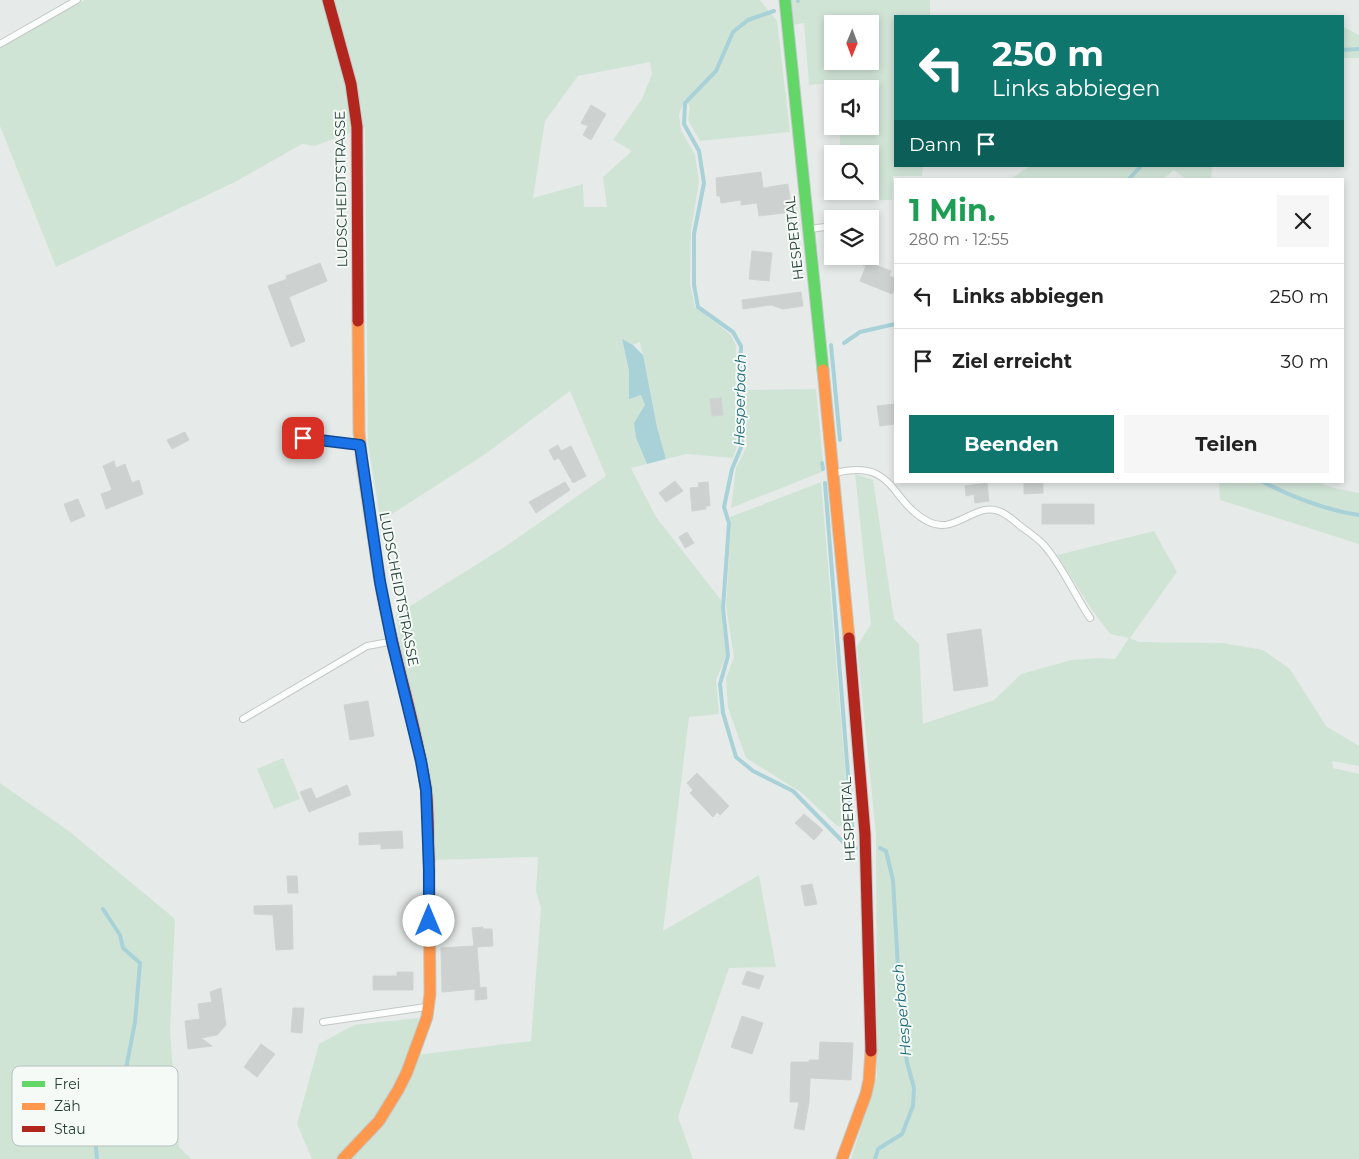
<!DOCTYPE html>
<html lang="de">
<head>
<meta charset="utf-8">
<style>
  body { margin:0; font-family:Montserrat,sans-serif; background:#f6f6f6; color:#222; height:100vh; display:flex; flex-direction:column; font-size:19px; white-space:nowrap }
  * { box-sizing:border-box; margin:0 }
  p { font-size:16px; color:#767676 }
  .icon { flex:none; width:28px; height:28px; fill:none; stroke:currentColor; stroke-width:2; stroke-linecap:round; stroke-linejoin:round }
  .map { position:relative; flex:1; overflow:hidden }
  .drawer { position:absolute; left:894px; top:178px; width:450px; height:305px; display:flex; flex-direction:column; background:#fff; border-radius:0px; box-shadow:0 2px 8px #0003 }
  .drawer>* { flex:none }
  .hud { position:absolute; left:894px; top:15px; width:450px; height:152px; border-radius:0px; box-shadow:0 2px 8px #0003; background:#0f766e; color:#fff; overflow:hidden }
  .needle { width:32px; rotate:181deg }
  .controls { position:absolute; left:824px; top:15px; display:grid; gap:10px }
  .controls a { display:grid; place-items:center; width:55px; height:55px; border-radius:0px; background:#fff; box-shadow:0 2px 8px #0003; font-size:25px }
  .pin { position:absolute; display:grid; place-items:center; width:42px; height:42px; color:#fff; margin:-21px; border-radius:10px; box-shadow:0 2px 8px #0006 }
  .me { position:absolute; width:55px; margin:-28px; rotate:0deg; stroke-linejoin:round; filter:drop-shadow(0 0 4px #0008) }
  .turn { display:flex; align-items:center; gap:18px; height:105px; padding:0 15px; font-size:22px }
  .turn .icon { width:65px; height:65px; stroke-width:2.5 }
  .turn b { display:block; font-size:35px; line-height:42px }
  .then { display:flex; align-items:center; height:48px; padding:0 15px; background:#0003; gap:10px; font-size:19px }
  .round { display:grid; place-items:center; flex:none; width:52px; height:52px; border-radius:0px; background:#f6f6f6 }
  .overview { display:flex; align-items:center; justify-content:space-between; height:85px; padding:0 15px }
  h1 { font-size:30px; font-weight:700; line-height:38px; color:#1e9e55 }
  .action { display:flex; gap:10px; margin-top:auto; padding:10px 15px }
  .action a { flex:1; height:58px; border-radius:0px; background:#0f766e; color:#fff; font-size:20px; font-weight:700; line-height:58px; text-align:center }
  .action a+a { background:#f6f6f6; color:#222 }
  ul { padding:0; list-style:none }
  li { display:flex; align-items:center; gap:15px; height:65px; padding:0 15px; border-top:1px solid #e0e0e0 }
  li div { flex:1 }
  li b { display:block; font-size:19px }
  li em { font-style:normal }
  .map>svg:first-child { display:block }
  .green { fill:#d0e4d6; fill-rule:evenodd }
  .water { fill:#a8d2d8 }
  .lines { fill:none; stroke-linecap:round; stroke-linejoin:round }
  .stream { stroke:#a8d2d8; stroke-width:4 }
  .building { fill:#cdd2d0; stroke:#cfd4d2 }
  .lane-casing { stroke:#c3c8c6; stroke-width:8 }
  .fast-casing { stroke:#c1c9c6; stroke-width:13 }
  .slow-casing { stroke:#c1c9c6; stroke-width:13 }
  .jam-casing { stroke:#c1c9c6; stroke-width:13 }
  .lane { stroke:#fbfcfc; stroke-width:6 }
  .fast { stroke:#63d668; stroke-width:11 }
  .slow { stroke:#ff974d; stroke-width:11 }
  .jam { stroke:#b3261e; stroke-width:11 }
  .route-casing { stroke:#114b97; stroke-width:12 }
  .route { stroke:#1a73e8; stroke-width:9 }
  .labels { text-anchor:middle; stroke-width:4; stroke-linejoin:round; paint-order:stroke }
  .street-label { font-size:14px; fill:#243f37; stroke:#f5faf7 }
  .water-label { font-size:15px; font-style:italic; fill:#1e6c7a; stroke:#f5faf7 }
  .key { fill:#f5faf7; stroke:#b6c2bd; stroke-width:1 }
  .key-label { font-size:14px; fill:#243f37 }
</style>
</head>
<body>
<div class="map">
<svg width="1359" height="1159" viewBox="0 0 1359 1159">
  <rect width="100%" height="100%" fill="#e6ebe9"/>
  <g class="green">
    <path d="M85 0H760L777 21 790 132 700 141 688 120 690 107 685 98 679 115 681 130 695 155 699 182 691 230 690 284 695 307 730 334 736 345 735 413 738 443 733 458 687 454 666 459 657 427 640 342 633 345 622 340 629 371V398L641 394 645 405 636 438 647 464 631 468 656 517 721 600 726 656 716 680 719 714 689 717 663 931 759 875 776 967 729 968 678 1117 693 1159H312L297 1124 319 1044 354 1025 419 1018 408 1056 531 1041 541 908 536 891 538 857 435 860 396 615 509 544 606 476 570 391 484 455 386 518H380L368 443 365 127 315 146 302 144 235 182 56 267 0 126V48L25 31ZM650 62 652 74 642 99 613 140 632 151 603 177 607 207H584L583 184 533 198 545 121 578 76Z"/>
    <path d="M791 0H930V16H895V166H923L922 176H893L892 200H844L843 191H870V154H841L839 126H870V89H836L835 83 809 85 804 23 793 25ZM832 24H870V61H832Z"/>
    <path d="M1342 26 1359 35V58H1343Z"/>
    <path d="M1030 166H1212L1211 179H1186L1174 170 1163 179H1010Z"/>
    <path d="M816 389 824 471 731 508 736 468 747 446 743 409 744 390Z"/>
    <path d="M855 474 873 480 894 619 919 644 923 724 994 700 1021 674 1071 660 1098 658 1115 659 1129 638 1110 634 1092 610 1057 555 1154 531 1177 572 1130 638 1139 642 1223 643 1263 650 1290 669 1326 726 1359 746V766L1332 761 1333 768 1359 774V1159H851L877 1077 876 835 857 646 871 624Z"/>
    <path d="M1219 481H1313L1338 489 1359 493V544L1220 500Z"/>
    <path d="M821 482 850 827 837 826 802 793 746 758 728 708 726 678 734 657 726 606 731 522 730 517Z"/>
    <path d="M283 758 300 799 274 809 257 769Z"/>
    <path d="M0 783 70 832 175 919 170 1032 179 1147 191 1159H0Z"/>
  </g>
  <path class="water" d="M622 339 633 345 643 355 657 427 666 459 647 464 636 438 634 423 645 405 641 395 629 399V371Z"/>
  <g class="lines">
    <g class="stream">
      <path d="M798 1V0"/>
      <path d="M774 11 748 20 733 32 716 71 685 103 684 124 699 151 704 183 694 234V285L698 307 733 332 741 346 739 405 742 445 732 469 724 507 729 523 723 608 728 656 720 684 723 713 736 757 753 771 793 791 846 845 856 848"/>
      <path d="M1342 50 1359 49"/>
      <path d="M1129 179 1141 166"/>
      <path d="M844 343 860 332 895 324"/>
      <path d="M831 345 840 440"/>
      <path d="M822 463 823 469"/>
      <path d="M1261 481C1292 497 1325 510 1359 515"/>
      <path d="M825 483 853 838 852 847"/>
      <path d="M97 1159 95 1135 103 1112 125 1074 135 1022 140 963 123 948 120 935 103 909"/>
      <path d="M875 1159 878 1149 902 1134 913 1106 914 1088 907 1062 901 1021 893 880 886 851 880 848"/>
    </g>
  </g>
  <g class="building">
    <path d="M591 105 606 114 591 140 583 135 588 126 581 123Z"/>
    <path d="M761 172 763 188 788 184 792 212 759 216 757 203 741 205V200L721 203 720 196H717L716 178Z"/>
    <path d="M752 251 772 253 769 281 749 279Z"/>
    <path d="M843 256H875L873 264 891 271 889 276 895 278V287L892 294 860 281 866 266 843 258Z"/>
    <path d="M320 263 327 281 289 297 305 341 291 347 268 286 287 279 286 276Z"/>
    <path d="M801 292 803 306 783 309 771 305 743 309 742 300Z"/>
    <path d="M721 398 723 415 712 416 710 399Z"/>
    <path d="M895 404V424L880 426 877 406Z"/>
    <path d="M185 432 189 440 172 449 167 440Z"/>
    <path d="M558 445 561 451 571 446 586 476 573 483 559 458 554 460 549 450Z"/>
    <path d="M114 461 116 468 125 464 132 483 139 480 143 494 106 509 101 494 112 490 103 466Z"/>
    <path d="M675 481 683 491 666 502 659 493Z"/>
    <path d="M1024 481H1043V493L1024 494Z"/>
    <path d="M565 482 570 490 536 513 529 502Z"/>
    <path d="M708 482 710 506H706V509L692 511 690 488 699 487 698 483Z"/>
    <path d="M987 483 989 501 975 503 974 494 966 496 965 486Z"/>
    <path d="M78 499 85 516 71 522 64 504Z"/>
    <rect x="1042" y="504" width="52" height="20"/>
    <path d="M687 532 694 543 685 548 679 537Z"/>
    <path d="M981 629 988 686 954 691 947 634Z"/>
    <path d="M368 701 374 736 350 740 344 705Z"/>
    <path d="M697 773 729 806 720 815 717 812 713 817 690 793 693 790 687 783Z"/>
    <path d="M347 785 351 795 309 812 300 792 311 788 316 799Z"/>
    <path d="M804 814 823 830 814 840 795 823Z"/>
    <path d="M402 831 403 848 381 849V844L359 845V833Z"/>
    <path d="M287 876H297L298 893H288Z"/>
    <path d="M812 884 817 904 805 906 801 886Z"/>
    <path d="M292 905 293 949 276 950 273 915 254 914V906Z"/>
    <path d="M483 927V929H492L493 946 477 947 480 988 486 987 487 999 475 1000V989L442 992 441 948 474 946 472 928Z"/>
    <path d="M747 971 764 976 759 989 742 984Z"/>
    <path d="M397 972H413V990H373V976H397Z"/>
    <path d="M221 988 226 1025 217 1035 201 1038 212 1046 188 1049 185 1021 200 1019 198 1004 212 1002 210 992Z"/>
    <path d="M293 1008H304L302 1033 291 1032Z"/>
    <path d="M742 1016 763 1023 752 1054 731 1047Z"/>
    <path d="M820 1042 853 1043 851 1080 810 1078 809 1102 804 1130 794 1128 799 1102H790L791 1062H809V1060H819Z"/>
    <path d="M261 1044 275 1054 257 1077 244 1067Z"/>
  </g>
  <g class="lines">
    <g class="lane-casing">
      <g id="lane">
        <path d="M0 44 77 0"/>
        <path d="M810 229 825 227"/>
        <path d="M303 438 359 445"/>
        <path d="M835 473C896 458 889 502 929 522 947 531 962 518 978 512 995 505 1007 514 1019 525 1027 531 1036 537 1043 544 1062 565 1074 594 1090 618"/>
        <path d="M243 719 367 646 389 642"/>
        <path d="M323 1022 426 1007"/>
      </g>
    </g>
    <g class="fast-casing">
      <path id="fast" d="M785 0 823 370"/>
    </g>
    <g class="slow-casing">
      <g id="slow">
        <path d="M358 321 359 432 362 463 379 575"/>
        <path d="M823 370 849 638"/>
        <path d="M343 1159 379 1121 398 1090 407 1072 427 1017 430 994 429 860"/>
        <path d="M842 1159 866 1094 869 1080 871 1051"/>
      </g>
    </g>
    <g class="jam-casing">
      <g id="jam">
        <path d="M328 0 351 84 357 127 358 321"/>
        <path d="M379 575C390 647 415 716 426 788 429 811 428 837 429 860"/>
        <path d="M849 638 865 834 871 1051"/>
      </g>
    </g>
    <use href="#lane" class="lane"/>
    <use href="#fast" class="fast"/>
    <use href="#slow" class="slow"/>
    <use href="#jam" class="jam"/>
  </g>
  <g class="lines">
    <g class="route-casing">
      <path id="route" d="M303 438 360 445 380 582 392 642 421 761 426 790 429 870V921"/>
    </g>
    <use href="#route" class="route"/>
  </g>
  <g class="labels">
    <g class="street-label">
      <text transform="translate(341 189) rotate(-91)" y="5">LUDSCHEIDTSTRASSE</text>
      <text transform="translate(794 238) rotate(-96)" y="5">HESPERTAL</text>
      <text transform="translate(399 589) rotate(79)" y="5">LUDSCHEIDTSTRASSE</text>
      <text transform="translate(848 819) rotate(-93)" y="5">HESPERTAL</text>
    </g>
    <g class="water-label">
      <text transform="translate(740 400) rotate(-89)" y="5">Hesperbach</text>
      <text transform="translate(902 1010) rotate(-95)" y="5">Hesperbach</text>
    </g>
  </g>
  <rect x="12" y="1066" width="166" height="80" rx="8" class="key"/>
  <rect x="22" y="1081" width="23" height="6" fill="#63d668"/>
  <rect x="22" y="1103" width="23" height="7" fill="#ff974d"/>
  <rect x="22" y="1126" width="23" height="6" fill="#b3261e"/>
  <g class="key-label">
    <text x="54" y="1089">Frei</text>
    <text x="54" y="1111">Zäh</text>
    <text x="54" y="1134">Stau</text>
  </g>
</svg>
<div class="controls">
<a><svg class="needle" viewBox="-14 -14 28 28"><path d="M0-13l5 13h-10z" fill="#e53935"/><path d="M0 13l5-13h-10z" fill="#767676"/></svg></a>
<a><svg class="icon" aria-label="sound" viewBox="0 0 24 24"><path d="M4 9h4l5-4v14l-5-4H4zM17 9q2 3 0 6"/></svg></a>
<a><svg class="icon" aria-label="search" viewBox="0 0 24 24"><circle cx="10" cy="10" r="6"/><path d="M15 15l6 6"/></svg></a>
<a><svg class="icon" aria-label="layers" viewBox="0 0 24 24"><path d="M12 4l9 5-9 5-9-5zM3 14l9 5 9-5"/></svg></a>
</div>
<div class="pin" style="left:303px;top:438px;background:#d93025"><svg class="icon" aria-label="arrive" viewBox="0 0 24 24"><path d="M6 21V4h12l-3 4 3 4H6"/></svg></div>
<svg class="me" style="left:429px;top:921px" viewBox="-20 -20 40 40"><circle r="19" fill="#fff"/><path d="M0-13L10 11 0 6-10 11z" fill="#1a73e8"/></svg>
<div class="hud">
<div class="turn"><svg class="icon" aria-label="left" viewBox="0 0 24 24"><path d="M17 20v-9H6M10 6l-5 5 5 5"/></svg><div><b>250 m</b>Links abbiegen</div></div>
<div class="then">Dann<svg class="icon" aria-label="arrive" viewBox="0 0 24 24"><path d="M6 21V4h12l-3 4 3 4H6"/></svg></div>
</div>
<section class="drawer">
<div class="overview"><div><h1>1 Min.</h1><p>280 m · 12:55</p></div><a class="round"><svg class="icon" aria-label="close" viewBox="0 0 24 24"><path d="M6 6l12 12M18 6L6 18"/></svg></a></div>
<ul>
<li><svg class="icon" aria-label="left" viewBox="0 0 24 24"><path d="M17 20v-9H6M10 6l-5 5 5 5"/></svg><div><b>Links abbiegen</b></div><em>250 m</em></li>
<li><svg class="icon" aria-label="arrive" viewBox="0 0 24 24"><path d="M6 21V4h12l-3 4 3 4H6"/></svg><div><b>Ziel erreicht</b></div><em>30 m</em></li>
</ul>
<div class="action"><a>Beenden</a><a>Teilen</a></div>
</section>
</div>
</body>
</html>
